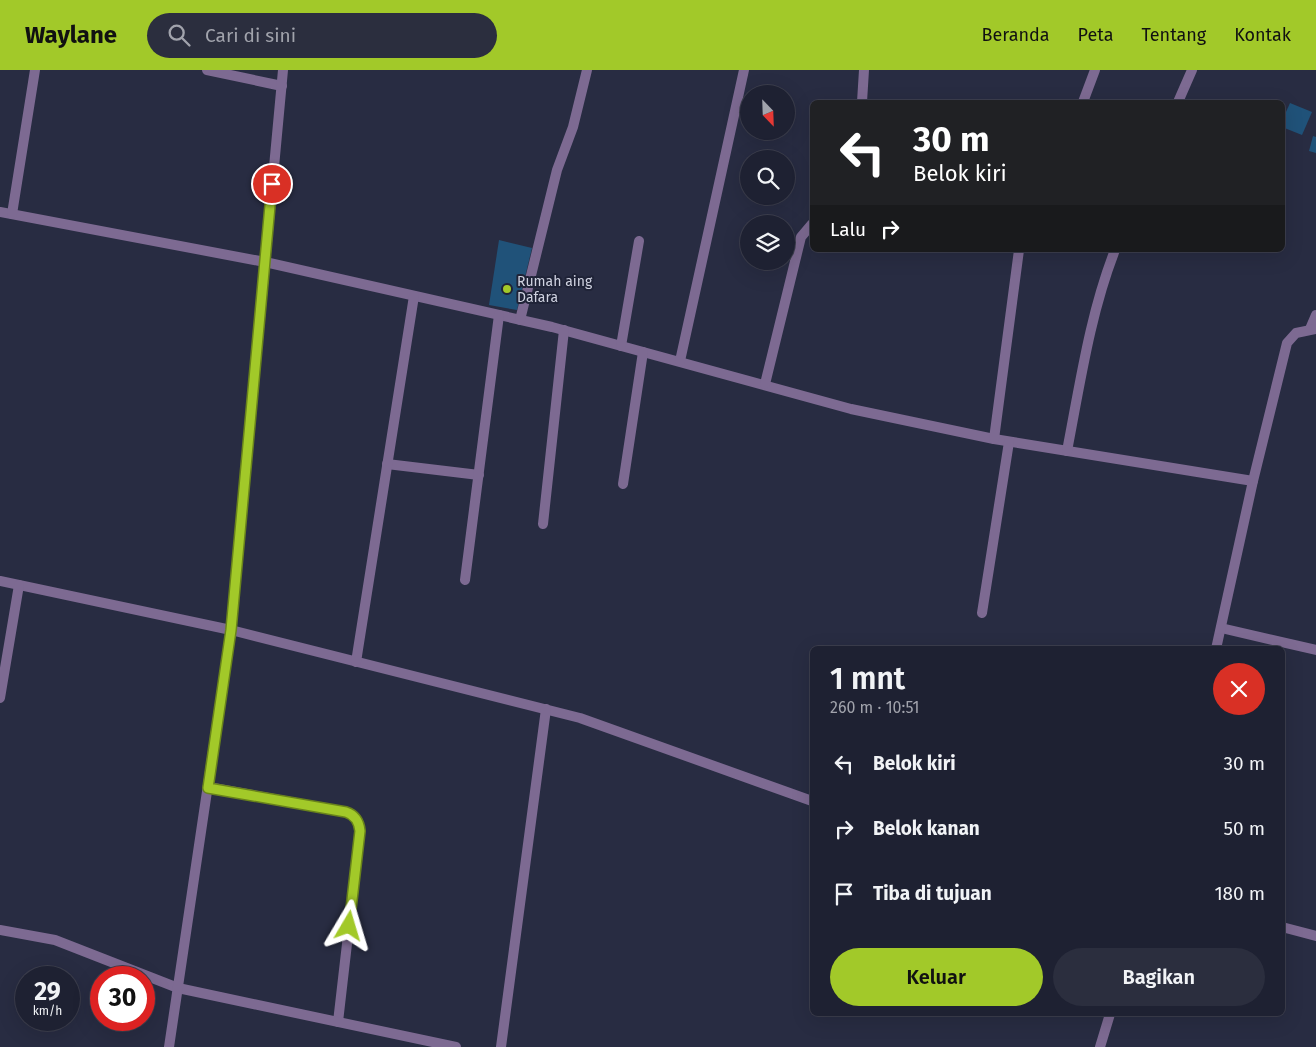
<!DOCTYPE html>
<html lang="id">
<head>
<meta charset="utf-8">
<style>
  body { margin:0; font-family:"Fira Sans",sans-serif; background:#2b2e3e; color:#f1f3f6; height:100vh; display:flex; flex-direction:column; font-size:19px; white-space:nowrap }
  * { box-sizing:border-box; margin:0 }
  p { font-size:16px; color:#a1a3ac }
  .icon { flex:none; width:28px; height:28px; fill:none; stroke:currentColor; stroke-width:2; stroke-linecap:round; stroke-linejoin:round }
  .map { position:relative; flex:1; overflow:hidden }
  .side { position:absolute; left:810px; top:576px; width:475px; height:370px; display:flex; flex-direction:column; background:#1e2132; border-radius:8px; box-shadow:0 5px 20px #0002,0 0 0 1px #3c3e4d }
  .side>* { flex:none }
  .top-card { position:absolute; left:810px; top:30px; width:475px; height:152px; border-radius:8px; box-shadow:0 5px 20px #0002,0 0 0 1px #3c3e4d; background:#202124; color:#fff; overflow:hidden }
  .needle { width:32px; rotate:157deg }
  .fabs { position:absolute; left:740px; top:15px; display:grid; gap:10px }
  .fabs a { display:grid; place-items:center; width:55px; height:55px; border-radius:50%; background:#1e2132; box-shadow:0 5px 20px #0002,0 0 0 1px #3c3e4d; font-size:25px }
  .speed { position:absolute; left:15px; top:896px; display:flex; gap:10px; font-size:25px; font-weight:700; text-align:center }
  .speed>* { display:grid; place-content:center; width:65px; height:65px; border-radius:50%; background:#1e2132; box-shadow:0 5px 20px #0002,0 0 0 1px #3c3e4d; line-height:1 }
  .speed small { font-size:12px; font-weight:400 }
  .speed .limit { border:8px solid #d22; background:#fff; color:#111 }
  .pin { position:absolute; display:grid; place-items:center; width:42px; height:42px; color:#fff; margin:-21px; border:2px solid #fff; border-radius:50%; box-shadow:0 1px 5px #0007 }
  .me { position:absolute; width:55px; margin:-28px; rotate:7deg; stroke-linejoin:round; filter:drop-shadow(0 0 4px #0008) }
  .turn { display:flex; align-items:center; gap:18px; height:105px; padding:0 20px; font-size:22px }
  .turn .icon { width:65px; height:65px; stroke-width:2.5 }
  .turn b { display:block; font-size:35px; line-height:42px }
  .then { display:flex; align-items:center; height:48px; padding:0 20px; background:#0003; gap:10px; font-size:19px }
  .round { display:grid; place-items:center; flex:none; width:52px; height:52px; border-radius:26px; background:#2b2e3e }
  .head { display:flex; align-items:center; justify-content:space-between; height:85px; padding:0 20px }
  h1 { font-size:30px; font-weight:600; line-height:38px }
  .primary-button { display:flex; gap:10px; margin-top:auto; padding:10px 20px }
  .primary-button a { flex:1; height:58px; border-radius:30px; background:#a2c929; color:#111; font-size:20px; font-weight:600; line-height:58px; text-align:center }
  .primary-button a+a { background:#2b2e3e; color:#f1f3f6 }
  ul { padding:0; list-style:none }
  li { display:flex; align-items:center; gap:15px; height:65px; padding:0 20px }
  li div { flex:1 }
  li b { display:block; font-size:19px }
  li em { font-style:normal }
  header { display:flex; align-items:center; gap:30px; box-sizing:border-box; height:70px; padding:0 25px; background:#a2c929; color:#111 }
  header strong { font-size:24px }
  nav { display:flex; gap:28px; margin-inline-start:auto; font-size:18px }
  .search { width:350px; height:45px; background:#2b2e3e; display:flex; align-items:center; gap:12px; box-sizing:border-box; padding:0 18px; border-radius:28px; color:#a1a3ac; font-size:19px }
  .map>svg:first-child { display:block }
  .building { fill:#205279 }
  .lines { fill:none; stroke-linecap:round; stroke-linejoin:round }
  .street { stroke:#7d6a92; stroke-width:10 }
  .route-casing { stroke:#69831b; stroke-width:12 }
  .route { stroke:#a2c929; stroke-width:9 }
  .poi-dot { fill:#a2c929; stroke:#1f2337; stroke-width:2 }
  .labels { text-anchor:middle; stroke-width:4; stroke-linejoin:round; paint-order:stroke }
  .poi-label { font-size:14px; fill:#cfd2e0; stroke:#1f2337; text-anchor:start }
</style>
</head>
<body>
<header>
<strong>Waylane</strong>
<div class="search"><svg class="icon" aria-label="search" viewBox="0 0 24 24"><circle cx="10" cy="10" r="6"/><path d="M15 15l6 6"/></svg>Cari di sini</div>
<nav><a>Beranda</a><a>Peta</a><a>Tentang</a><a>Kontak</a></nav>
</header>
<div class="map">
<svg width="1316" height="977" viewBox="0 0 1316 977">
  <rect width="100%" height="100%" fill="#282c42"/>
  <g class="building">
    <path d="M1290 33 1312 42 1302 65 1282 57V51Z"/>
    <path d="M1313 66 1316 67V83L1309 81Z"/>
    <path d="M499 170 532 178 517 240 489 235Z"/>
  </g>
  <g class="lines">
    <g class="street">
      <path d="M207 0 282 16"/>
      <path d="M862 32 864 0"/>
      <path d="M1083 32 1095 0"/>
      <path d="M1178 32 1192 0"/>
      <path d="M0 142 265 192 552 257 851 339 994 369 1253 411"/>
      <path d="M12 144 35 0"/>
      <path d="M520 250 557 100 573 57 587 0"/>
      <path d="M1310 259 1316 245"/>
      <path d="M621 276 639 171"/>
      <path d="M680 291 744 0"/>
      <path d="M765 314 801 167 812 154"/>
      <path d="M994 369 1019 180"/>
      <path d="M1067 381C1080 314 1090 244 1115 180"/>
      <path d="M387 394 479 405"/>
      <path d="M623 414 643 282"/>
      <path d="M543 454 564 260"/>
      <path d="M465 510 499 245"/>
      <path d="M0 511 231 560 580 648 812 731"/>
      <path d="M982 543 1009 372"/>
      <path d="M1221 558 1316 580"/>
      <path d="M1216 579 1253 411 1287 273 1296 263 1316 259"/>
      <path d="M356 592 414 226"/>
      <path d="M0 628 19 515"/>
      <path d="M208 717 346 742C355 745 359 751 360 761L338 952"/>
      <path d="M1282 857 1316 866"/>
      <path d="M0 860 55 870 178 918 456 977"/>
      <path d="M169 977 231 560 283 0"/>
      <path d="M501 977 546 639"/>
      <path d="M1100 977 1110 944"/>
    </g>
  </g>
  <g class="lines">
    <g class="route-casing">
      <path id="route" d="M272 114 231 560 208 718 346 742C355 745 359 751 360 761L349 856"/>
    </g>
    <use href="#route" class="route"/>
  </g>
  <circle class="poi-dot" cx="507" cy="219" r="5"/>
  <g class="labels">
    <g class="poi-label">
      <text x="517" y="216">Rumah aing<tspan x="517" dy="16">Dafara</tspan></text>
    </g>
  </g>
</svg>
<div class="fabs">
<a><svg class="needle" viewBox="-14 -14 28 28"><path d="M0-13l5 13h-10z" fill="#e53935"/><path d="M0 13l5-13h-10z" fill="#a1a3ac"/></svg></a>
<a><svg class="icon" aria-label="search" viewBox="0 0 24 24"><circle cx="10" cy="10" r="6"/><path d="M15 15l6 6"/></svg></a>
<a><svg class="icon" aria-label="layers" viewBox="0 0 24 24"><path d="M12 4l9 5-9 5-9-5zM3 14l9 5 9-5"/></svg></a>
</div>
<div class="speed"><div>29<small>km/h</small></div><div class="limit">30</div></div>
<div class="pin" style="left:272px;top:114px;background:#d93025"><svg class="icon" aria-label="arrive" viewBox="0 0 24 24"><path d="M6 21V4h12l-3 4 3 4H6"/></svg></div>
<svg class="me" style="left:349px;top:856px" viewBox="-20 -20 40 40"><path d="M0-17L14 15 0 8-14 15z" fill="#a2c929" stroke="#fff" stroke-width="4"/></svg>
<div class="top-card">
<div class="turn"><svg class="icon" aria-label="left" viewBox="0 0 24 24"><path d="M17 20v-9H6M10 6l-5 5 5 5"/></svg><div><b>30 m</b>Belok kiri</div></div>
<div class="then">Lalu<svg class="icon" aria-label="right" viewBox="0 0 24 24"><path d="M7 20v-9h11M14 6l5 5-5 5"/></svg></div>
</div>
<section class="side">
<div class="head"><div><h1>1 mnt</h1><p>260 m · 10:51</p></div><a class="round" style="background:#d93025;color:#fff"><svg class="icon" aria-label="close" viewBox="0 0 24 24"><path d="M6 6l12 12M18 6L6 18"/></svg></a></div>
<ul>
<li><svg class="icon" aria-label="left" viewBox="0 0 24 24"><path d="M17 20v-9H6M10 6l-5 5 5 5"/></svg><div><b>Belok kiri</b></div><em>30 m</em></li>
<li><svg class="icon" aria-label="right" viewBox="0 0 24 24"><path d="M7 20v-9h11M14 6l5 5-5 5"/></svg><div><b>Belok kanan</b></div><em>50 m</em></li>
<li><svg class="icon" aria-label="arrive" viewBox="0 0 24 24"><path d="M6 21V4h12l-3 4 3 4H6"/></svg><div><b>Tiba di tujuan</b></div><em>180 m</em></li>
</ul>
<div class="primary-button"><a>Keluar</a><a>Bagikan</a></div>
</section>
</div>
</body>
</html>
